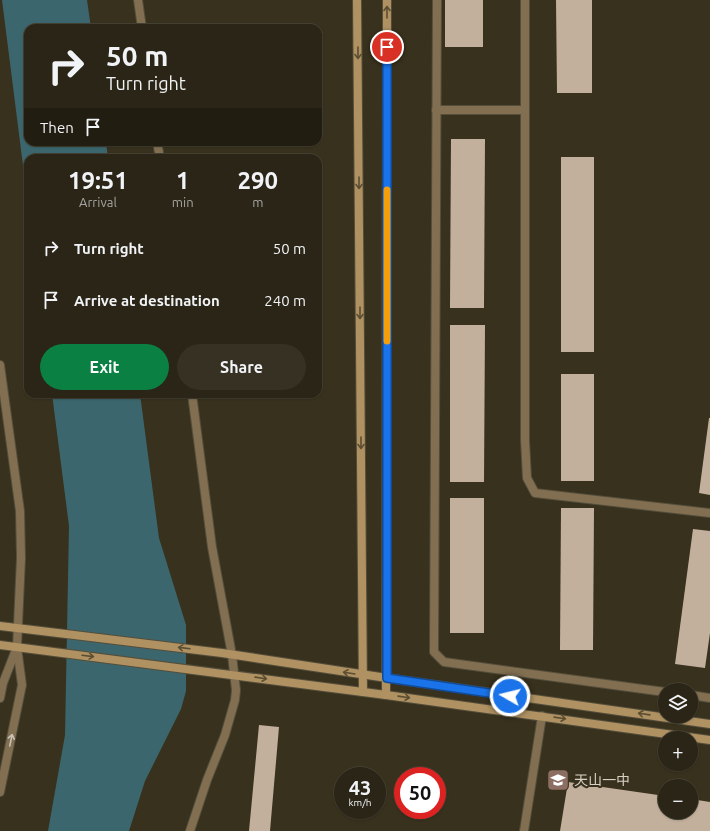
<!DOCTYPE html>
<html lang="en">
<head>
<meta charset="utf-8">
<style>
  body { margin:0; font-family:Ubuntu,"Noto Sans SC",sans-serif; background:#363123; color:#f1f3f6; height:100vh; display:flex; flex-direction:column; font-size:15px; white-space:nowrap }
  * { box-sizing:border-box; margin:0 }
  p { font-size:13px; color:#a5a5a1 }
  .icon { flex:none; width:22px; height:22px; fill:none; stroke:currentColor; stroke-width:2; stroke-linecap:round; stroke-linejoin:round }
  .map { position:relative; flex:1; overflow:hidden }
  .details { position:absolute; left:24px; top:154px; width:298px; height:244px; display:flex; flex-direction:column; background:#2a2516; border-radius:12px; box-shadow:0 1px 3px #0004,0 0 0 1px #464235 }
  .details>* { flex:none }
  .top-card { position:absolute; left:24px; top:24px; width:298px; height:122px; border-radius:12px; box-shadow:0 1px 3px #0004,0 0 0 1px #464235; background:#2a2516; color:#f1f3f6; overflow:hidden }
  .buttons { position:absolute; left:658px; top:683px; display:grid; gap:8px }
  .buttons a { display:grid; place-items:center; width:40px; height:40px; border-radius:50%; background:#2a2516; box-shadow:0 1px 3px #0004,0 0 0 1px #464235; font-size:20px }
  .speed { position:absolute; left:334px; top:767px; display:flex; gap:8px; font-size:20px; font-weight:700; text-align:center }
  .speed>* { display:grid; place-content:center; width:52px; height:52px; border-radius:50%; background:#2a2516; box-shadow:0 1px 3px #0004,0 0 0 1px #464235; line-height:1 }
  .speed small { font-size:10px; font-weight:400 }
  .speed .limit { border:6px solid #d22; background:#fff; color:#111 }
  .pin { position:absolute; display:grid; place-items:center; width:34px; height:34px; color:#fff; margin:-17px; border:2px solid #fff; border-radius:50%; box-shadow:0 1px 4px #0007 }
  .me { position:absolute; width:44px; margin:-22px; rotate:278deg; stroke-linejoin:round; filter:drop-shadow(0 0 3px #0008) }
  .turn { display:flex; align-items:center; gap:14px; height:84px; padding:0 16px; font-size:18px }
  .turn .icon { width:52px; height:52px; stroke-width:2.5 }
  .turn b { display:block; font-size:28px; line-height:34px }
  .then { display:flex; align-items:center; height:38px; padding:0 16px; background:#0003; gap:8px; font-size:15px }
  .eta { display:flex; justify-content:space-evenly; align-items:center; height:68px; text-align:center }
  .eta b { font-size:24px; font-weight:700; line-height:28px }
  .primary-button { display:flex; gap:8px; margin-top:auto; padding:8px 16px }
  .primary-button a { flex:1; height:46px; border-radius:24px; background:#0b8043; color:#fff; font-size:16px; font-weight:700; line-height:46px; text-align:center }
  .primary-button a+a { background:#363123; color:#f1f3f6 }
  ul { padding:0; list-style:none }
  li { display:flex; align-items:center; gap:12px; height:52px; padding:0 16px }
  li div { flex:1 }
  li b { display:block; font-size:15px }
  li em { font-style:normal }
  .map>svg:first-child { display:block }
  .water { fill:#3c666d }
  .building { fill:#c2b09c }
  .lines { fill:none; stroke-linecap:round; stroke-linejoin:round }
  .service-casing { stroke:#544e3b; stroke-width:10 }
  .minor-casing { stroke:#544e3b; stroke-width:10 }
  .secondary-casing { stroke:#544e3b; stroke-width:10 }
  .service { stroke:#826f52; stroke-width:8 }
  .minor { stroke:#826f52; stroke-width:8 }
  .secondary { stroke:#af9162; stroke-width:8 }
  .oneway { stroke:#5c4e32 }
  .oneway2 { stroke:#c9c2b4 }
  .route-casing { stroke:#114b97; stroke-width:10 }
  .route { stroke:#1a73e8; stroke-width:7 }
  .slow { stroke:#f59e0b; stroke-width:7 }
  .labels { text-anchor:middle; stroke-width:4; stroke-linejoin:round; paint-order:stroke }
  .poi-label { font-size:14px; fill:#d5d1c5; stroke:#38311d; text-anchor:start }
</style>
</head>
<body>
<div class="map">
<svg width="710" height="831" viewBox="0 0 710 831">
  <rect width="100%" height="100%" fill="#38311d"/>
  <g class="water">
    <path d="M2 0H87L91 28H28V142H106L108 158H28V205Z"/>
    <path d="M52 394H140L159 538 186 625V691L181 709 145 781 129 831H48L65 735 69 526Z"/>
  </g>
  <g class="building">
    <rect x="445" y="0" width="38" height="47"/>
    <path d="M556 0H592V93H557Z"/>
    <path d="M451 139H485L484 308H450Z"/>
    <rect x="561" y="157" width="33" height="195"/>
    <path d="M450 325H485L484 482H450Z"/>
    <rect x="561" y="374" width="33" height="107"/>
    <path d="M709 418H710V495L699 493Z"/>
    <rect x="450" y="498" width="34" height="135"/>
    <path d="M561 508H594L593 650H560Z"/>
    <path d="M693 529 710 531V633L705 668 675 664Z"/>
    <path d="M259 725 279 727 270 831H249Z"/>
    <path d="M568 782 665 796V812H691V799L710 802V831H560Z"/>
  </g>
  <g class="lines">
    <g class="service-casing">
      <g id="service">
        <path d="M437 0 434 652 444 662 665 692"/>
        <path d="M525 0V440L527 478 535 493 710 513"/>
        <path d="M436 110H525"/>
        <path d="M691 695 710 698"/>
        <path d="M524 831 542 716"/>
      </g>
    </g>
    <g class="minor-casing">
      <g id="minor">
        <path d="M138 0 142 28"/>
        <path d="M157 142 160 158"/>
        <path d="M0 365 20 511 21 558 17 647 22 685 0 792"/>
        <path d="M0 698 3 683 17 647"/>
        <path d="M190 831 207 780 225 735 235 700 236 690 232 655 212 547 192 394"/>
      </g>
    </g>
    <g class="secondary-casing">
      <g id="secondary">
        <path d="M357 0 363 692"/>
        <path d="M0 626 222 653 387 678 710 724"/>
        <path d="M0 645 386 695 710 740"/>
        <path d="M386 695 387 0"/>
      </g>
    </g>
    <use href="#service" class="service"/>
    <use href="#minor" class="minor"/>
    <use href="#secondary" class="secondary"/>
  </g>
  <defs><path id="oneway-shaft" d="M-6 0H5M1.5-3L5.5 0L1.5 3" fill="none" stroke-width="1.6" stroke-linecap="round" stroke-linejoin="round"/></defs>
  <g class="oneway">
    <use href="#oneway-shaft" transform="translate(387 12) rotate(-90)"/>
    <use href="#oneway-shaft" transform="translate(358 53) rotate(90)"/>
    <use href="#oneway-shaft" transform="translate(359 183) rotate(90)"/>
    <use href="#oneway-shaft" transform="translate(360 313) rotate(90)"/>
    <use href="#oneway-shaft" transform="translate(361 443) rotate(90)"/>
    <use href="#oneway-shaft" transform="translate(184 648) rotate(-173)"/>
    <use href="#oneway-shaft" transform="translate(88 656) rotate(7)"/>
    <use href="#oneway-shaft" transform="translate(349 673) rotate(-171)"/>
    <use href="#oneway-shaft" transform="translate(261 678) rotate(8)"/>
    <use href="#oneway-shaft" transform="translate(404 697) rotate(8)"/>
    <use href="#oneway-shaft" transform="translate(644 714) rotate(-172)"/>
    <use href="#oneway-shaft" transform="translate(560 718) rotate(8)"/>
  </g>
  <use class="oneway2" href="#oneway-shaft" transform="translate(11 740) rotate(-78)"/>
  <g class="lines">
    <g class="route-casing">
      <path id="route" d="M387 47V678L510 696"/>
    </g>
    <use href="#route" class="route"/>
    <path class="slow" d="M387 341V190"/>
  </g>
  <defs>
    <g id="school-square" transform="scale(1.15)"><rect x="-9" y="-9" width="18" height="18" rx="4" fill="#8d6e63" stroke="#38311d"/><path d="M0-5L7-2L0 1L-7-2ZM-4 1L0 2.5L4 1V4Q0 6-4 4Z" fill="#fff"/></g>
  </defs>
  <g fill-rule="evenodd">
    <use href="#school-square" x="558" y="780"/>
  </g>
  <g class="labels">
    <g class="poi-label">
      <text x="574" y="785">天山一中</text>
    </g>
  </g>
</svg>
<div class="buttons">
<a><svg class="icon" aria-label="layers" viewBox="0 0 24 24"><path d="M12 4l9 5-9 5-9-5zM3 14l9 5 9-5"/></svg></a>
<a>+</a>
<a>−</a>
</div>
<div class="speed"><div>43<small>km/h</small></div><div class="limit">50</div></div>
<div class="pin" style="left:387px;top:47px;background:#d93025"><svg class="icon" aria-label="arrive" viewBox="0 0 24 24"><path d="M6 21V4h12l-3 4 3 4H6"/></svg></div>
<svg class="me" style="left:510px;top:696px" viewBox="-20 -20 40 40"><circle r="17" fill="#1a73e8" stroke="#fff" stroke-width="3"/><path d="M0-11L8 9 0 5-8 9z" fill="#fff"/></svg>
<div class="top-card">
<div class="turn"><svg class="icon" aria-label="right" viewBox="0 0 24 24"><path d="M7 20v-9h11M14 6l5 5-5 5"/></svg><div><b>50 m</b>Turn right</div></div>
<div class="then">Then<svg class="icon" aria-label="arrive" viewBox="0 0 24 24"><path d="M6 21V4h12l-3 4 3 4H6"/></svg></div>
</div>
<section class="details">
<div class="eta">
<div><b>19:51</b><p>Arrival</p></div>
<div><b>1</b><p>min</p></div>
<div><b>290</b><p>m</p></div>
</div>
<ul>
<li><svg class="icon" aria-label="right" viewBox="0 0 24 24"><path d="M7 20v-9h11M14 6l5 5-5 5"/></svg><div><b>Turn right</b></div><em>50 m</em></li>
<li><svg class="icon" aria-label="arrive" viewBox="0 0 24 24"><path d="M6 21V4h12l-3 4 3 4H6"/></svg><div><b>Arrive at destination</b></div><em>240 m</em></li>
</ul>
<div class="primary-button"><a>Exit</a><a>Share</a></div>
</section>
</div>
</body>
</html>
